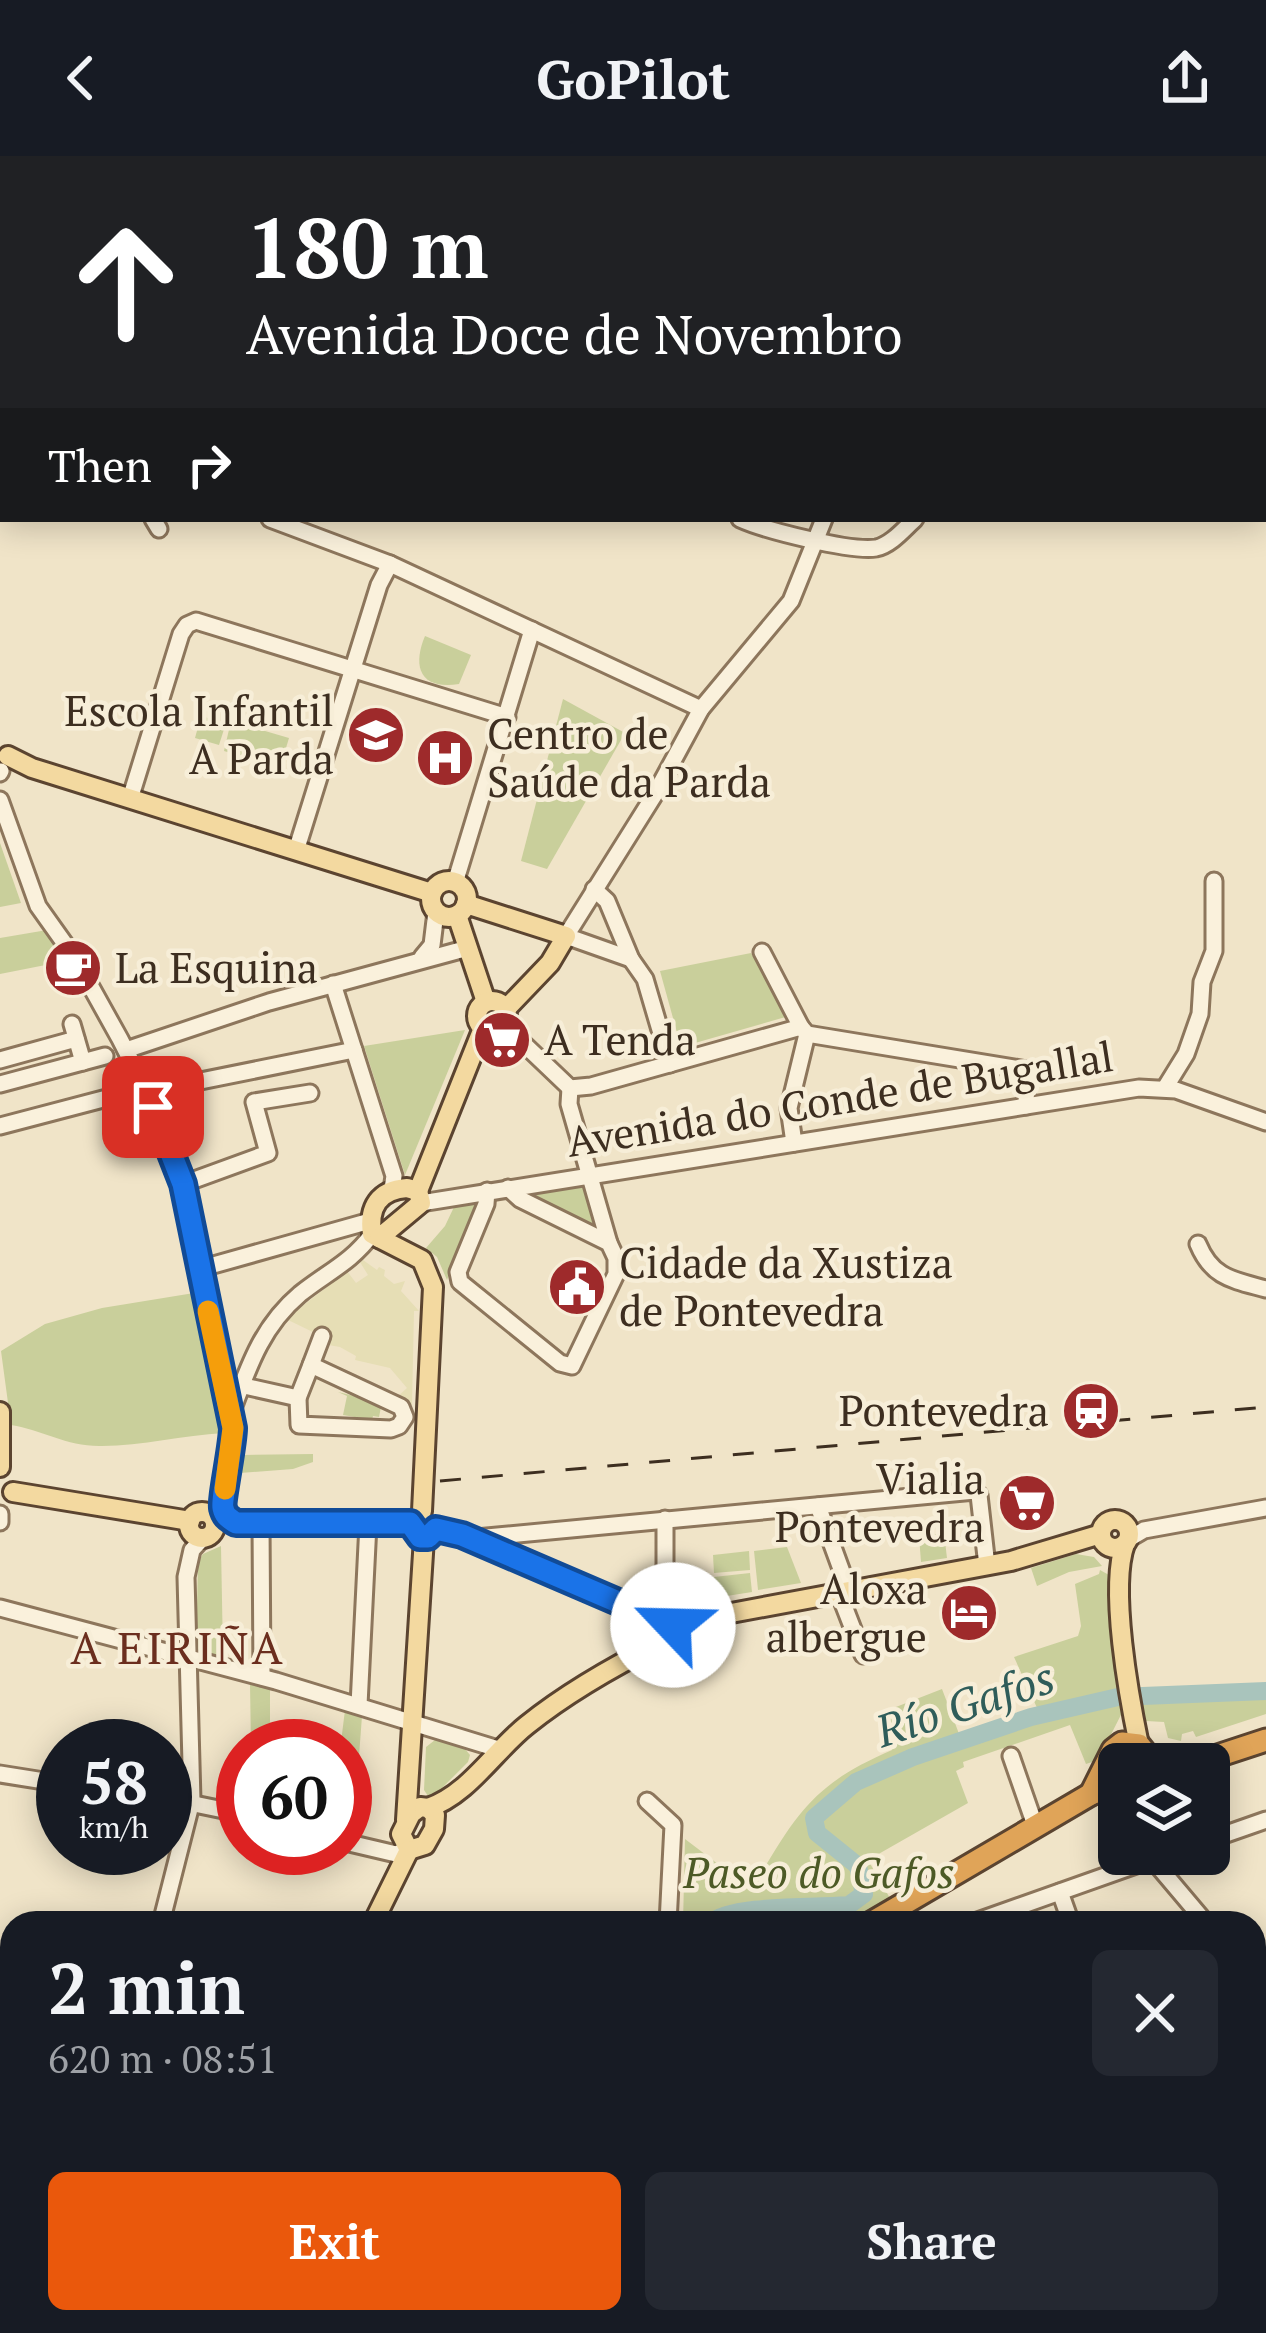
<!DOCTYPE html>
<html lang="en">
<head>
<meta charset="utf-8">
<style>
  body { margin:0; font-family:"PT Serif",serif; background:#242831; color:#f1f3f6; height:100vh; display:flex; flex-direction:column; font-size:45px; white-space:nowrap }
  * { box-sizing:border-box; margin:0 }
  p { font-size:39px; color:#9ea1a6 }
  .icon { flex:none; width:66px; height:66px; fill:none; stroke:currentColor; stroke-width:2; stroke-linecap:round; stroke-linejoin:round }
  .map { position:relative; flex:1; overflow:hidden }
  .side { position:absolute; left:0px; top:1755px; width:1266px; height:423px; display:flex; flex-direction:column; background:#171b24; border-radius:36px 36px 0 0; box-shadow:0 6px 30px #0003 }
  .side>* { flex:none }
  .guide { position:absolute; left:0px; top:0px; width:1266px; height:366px; box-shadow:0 6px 30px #0003; background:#202124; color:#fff; overflow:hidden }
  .tools { position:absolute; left:1098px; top:1587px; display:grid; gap:24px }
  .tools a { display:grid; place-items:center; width:132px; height:132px; border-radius:18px; background:#171b24; box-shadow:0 6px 30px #0003; font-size:60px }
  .speed { position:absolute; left:36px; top:1563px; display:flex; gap:24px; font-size:60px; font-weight:700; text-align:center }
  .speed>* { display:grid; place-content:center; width:156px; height:156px; border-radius:50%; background:#171b24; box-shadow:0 6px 30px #0003; line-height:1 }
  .speed small { font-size:30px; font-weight:400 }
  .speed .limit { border:18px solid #d22; background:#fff; color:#111 }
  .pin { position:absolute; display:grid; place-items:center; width:102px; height:102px; color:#fff; margin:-51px; border-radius:24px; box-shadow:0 6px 18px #0006 }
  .me { position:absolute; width:132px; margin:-66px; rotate:294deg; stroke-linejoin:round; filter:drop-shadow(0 0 9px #0008) }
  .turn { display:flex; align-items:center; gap:42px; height:252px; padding:0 48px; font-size:54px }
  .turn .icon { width:156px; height:156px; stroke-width:2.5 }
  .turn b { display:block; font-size:84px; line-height:102px }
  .then { display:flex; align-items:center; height:114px; padding:0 48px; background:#0003; gap:24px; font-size:45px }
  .round { display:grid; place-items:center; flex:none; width:126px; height:126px; border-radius:18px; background:#242831 }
  .head { display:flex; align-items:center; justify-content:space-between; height:204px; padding:0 48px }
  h1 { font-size:72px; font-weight:700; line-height:90px }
  .primary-button { display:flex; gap:24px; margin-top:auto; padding:24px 48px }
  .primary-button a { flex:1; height:138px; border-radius:18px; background:#ea580c; color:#fff; font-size:48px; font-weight:700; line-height:138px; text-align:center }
  .primary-button a+a { background:#242831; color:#f1f3f6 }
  header { display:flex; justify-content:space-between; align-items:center; height:156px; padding:0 48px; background:#171b24; font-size:54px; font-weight:700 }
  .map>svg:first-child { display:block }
  .farmland { fill:#e6deb5 }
  .green { fill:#c9cf9b }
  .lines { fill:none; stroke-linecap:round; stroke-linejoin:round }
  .river { stroke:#a9c4bc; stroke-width:18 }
  .minor-casing { stroke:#8d765c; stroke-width:21 }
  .major-casing { stroke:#5b4430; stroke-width:24 }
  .highway-casing { stroke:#5b4430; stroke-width:27 }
  .minor { stroke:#faf1dc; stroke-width:15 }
  .major { stroke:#f3d9a0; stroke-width:18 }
  .highway { stroke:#e0a458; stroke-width:21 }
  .rail { stroke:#3d2e20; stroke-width:3; stroke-dasharray:21 21; stroke-linecap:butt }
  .route-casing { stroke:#114b97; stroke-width:30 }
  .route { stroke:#1a73e8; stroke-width:21 }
  .slow { stroke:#f59e0b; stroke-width:21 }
  .labels { text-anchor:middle; stroke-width:9; stroke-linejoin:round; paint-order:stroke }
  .poi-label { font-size:42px; fill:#3d2e20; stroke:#f7eed8; text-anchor:end }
  .street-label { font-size:42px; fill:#3d2e20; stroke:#f7eed8 }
  .park-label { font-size:42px; font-style:italic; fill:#4d5a26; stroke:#f7eed8 }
  .neighbourhood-label { font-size:45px; letter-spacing:3px; fill:#6b2e1e; stroke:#f7eed8 }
  .water-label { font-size:45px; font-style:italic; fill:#2f5d5a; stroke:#f7eed8 }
</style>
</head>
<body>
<header><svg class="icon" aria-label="back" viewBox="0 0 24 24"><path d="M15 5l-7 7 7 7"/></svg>GoPilot<svg class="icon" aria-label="share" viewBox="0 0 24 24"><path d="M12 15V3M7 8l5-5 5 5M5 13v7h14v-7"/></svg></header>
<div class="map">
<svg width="1266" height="2177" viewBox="0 0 1266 2177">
  <rect width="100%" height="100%" fill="#f0e4c8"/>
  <path class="farmland" d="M363 1104 377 1114 379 1111 385 1114 384 1120 394 1128 405 1125 401 1135 419 1155H414L412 1249H405L395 1243 407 1232 390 1212 355 1204 356 1200 340 1191 323 1188 319 1179 286 1163 347 1115 356 1127 368 1119 360 1106Z"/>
  <g class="green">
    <path d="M425 480 471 499 459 528C420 534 412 511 425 480Z"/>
    <path d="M563 543 625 577 547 713 521 705Z"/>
    <path d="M201 560 226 567 219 589 195 582Z"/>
    <path d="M231 565 289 582 280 612 224 595Z"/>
    <path d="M0 687 21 747 0 751Z"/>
    <path d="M53 773 76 803 0 818V782Z"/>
    <path d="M751 797 789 860 681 891 660 815Z"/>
    <path d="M465 874 405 1019 364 890Z"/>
    <path d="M583 1031 587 1033 600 1070 597 1073 535 1041V1038Z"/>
    <path d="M477 1047 447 1124 437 1101 426 1092 445 1070 454 1051Z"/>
    <path d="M194 1137 224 1277C183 1279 142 1290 102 1290 68 1291 42 1274 11 1269L1 1195 45 1168 102 1152Z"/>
    <path d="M338 1236 375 1245V1249L381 1251 379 1261 373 1260 372 1264 343 1259 347 1240Z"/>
    <path d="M313 1298V1306L293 1313 240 1317 242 1299Z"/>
    <path d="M944 1377 947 1402 921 1406 919 1380Z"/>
    <path d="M221 1390 223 1498 202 1499 196 1495 198 1406 203 1398Z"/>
    <path d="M787 1391 801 1427 758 1434 754 1395Z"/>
    <path d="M749 1395 750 1414 714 1417 713 1399Z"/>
    <path d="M1076 1398 1094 1401 1102 1410 1069 1416 1037 1430 1031 1412Z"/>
    <path d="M1100 1414 1109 1419 1119 1529 1125 1551 1098 1604 1086 1608 1070 1569 963 1606 964 1611 956 1615 968 1647 868 1704 891 1744 852 1766 683 1767 685 1683 735 1721H759C799 1653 818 1626 892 1594L878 1558 942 1533 961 1583 1038 1554 1014 1501 1078 1480 1081 1470 1075 1428 1099 1418Z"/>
    <path d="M750 1417 752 1436 714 1442V1421Z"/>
    <path d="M250 1528 270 1532V1566L278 1576 325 1590H251Z"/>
    <path d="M1266 1537V1558L1196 1581 1193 1575 1182 1578 1181 1585 1168 1582 1164 1566 1146 1565 1140 1544 1249 1541Z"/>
    <path d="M345 1554 362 1560 357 1627 351 1626 345 1651V1590H336L341 1586Z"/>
    <path d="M435 1584 465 1593 470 1599 468 1606 435 1639 428 1640 424 1634 426 1591Z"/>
    <path d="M643 2166H743L741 2177H646Z"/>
  </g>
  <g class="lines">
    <g class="river">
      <path d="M711 1767C731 1748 818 1752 849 1749L864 1738 858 1710 817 1677 814 1662 856 1626 913 1601 1031 1561 1118 1541 1266 1535"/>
      <path d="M702 2166V2177"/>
    </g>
    <g class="minor-casing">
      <g id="minor">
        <path d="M1066 3 1070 0"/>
        <path d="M0 85 3 83"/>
        <path d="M1263 277 1266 279"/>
        <path d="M153 363 159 373"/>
        <path d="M270 363 390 408 701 553"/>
        <path d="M740 363C764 374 851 396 876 392 891 389 904 373 915 363"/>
        <path d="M0 617 1 615"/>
        <path d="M130 643 181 478 187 469 196 465 507 561"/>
        <path d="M0 644 38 750 75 802 120 883 145 932 183 1028 233 1272 229 1319 214 1362"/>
        <path d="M296 695 379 429 390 408"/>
        <path d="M455 727 532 474"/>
        <path d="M594 733 607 745 631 803 645 823 670 908"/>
        <path d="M762 796 801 871"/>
        <path d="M422 801 432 789 436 756"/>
        <path d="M631 803 566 780 655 638 701 553 791 445 824 363"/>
        <path d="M333 828 394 1020 392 1033"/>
        <path d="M72 868 83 906"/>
        <path d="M504 869 570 932"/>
        <path d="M126 894 269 846 468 792"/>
        <path d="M0 904 76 883"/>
        <path d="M0 928 105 900"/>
        <path d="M570 932 591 930 801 871 807 878 1027 914 1026 950"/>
        <path d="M570 932 569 948 609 1087"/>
        <path d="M1165 932 1186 898 1200 858 1202 826 1214 795V725"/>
        <path d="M146 936 354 894"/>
        <path d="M0 970 145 932"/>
        <path d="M794 987 789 952 807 878"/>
        <path d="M183 1028 268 997 254 946 310 937"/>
        <path d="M487 1035 486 1048 458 1116 460 1126 560 1207 572 1210 616 1118V1102L609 1087 520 1043 508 1032"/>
        <path d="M421 1047 1139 932 1176 934 1266 966"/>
        <path d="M1198 1088C1212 1122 1233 1124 1266 1133"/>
        <path d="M199 1113 370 1065"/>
        <path d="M311 1209 401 1251 405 1261 399 1270 391 1273 299 1269 298 1242Z"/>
        <path d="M311 1209 322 1180"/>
        <path d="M231 1227 298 1242"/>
        <path d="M231 1258C248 1212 261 1171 300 1138 326 1117 352 1106 372 1078"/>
        <path d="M818 1350 849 1435"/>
        <path d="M0 1358V1366"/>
        <path d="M261 1367 262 1521"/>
        <path d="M476 1382 975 1335 979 1339 987 1410"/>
        <path d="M1127 1384 1144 1374 1266 1352"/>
        <path d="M839 1437 863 1499"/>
        <path d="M0 1452 276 1525 498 1593"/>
        <path d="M665 1457V1363"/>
        <path d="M359 1549 368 1368"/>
        <path d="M1011 1600 1036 1672"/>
        <path d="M0 1618 63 1628"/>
        <path d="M165 1642 243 1658"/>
        <path d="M647 1645 673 1669 668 1767"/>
        <path d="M1209 1684 1266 1664"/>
        <path d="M345 1686 396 1698 407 1693"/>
        <path d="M1152 1703 1206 1767"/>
        <path d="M1060 1736 1071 1767"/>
        <path d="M161 1767 192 1645 186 1421 192 1394 203 1382"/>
        <path d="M972 1767 1167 1698"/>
        <path d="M1254 1818 1266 1830"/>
        <path d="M0 1822 12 1823"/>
        <path d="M1254 1847 1266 1843"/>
        <path d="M0 1949 12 1950"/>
        <path d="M1254 1996 1266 1990"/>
        <path d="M1254 2119 1266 2106"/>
        <path d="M1254 2162 1266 2141"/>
        <path d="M490 2166 516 2177"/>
        <path d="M633 2166 636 2177"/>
        <path d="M97 2177 99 2166"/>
        <path d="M415 2177 420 2166"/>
        <path d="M855 2177 856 2166"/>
        <path d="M1153 2177 1156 2166"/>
      </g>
    </g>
    <g class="major-casing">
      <g id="major">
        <path d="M862 0 865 3"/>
        <path d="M1263 102 1266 101"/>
        <path d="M0 199 3 208"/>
        <path d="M0 340 3 336"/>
        <path d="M8 600 32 612 432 737"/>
        <circle cx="449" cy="743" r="18"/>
        <path d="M466 748 566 780 550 807 506 853"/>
        <path d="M457 759 486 846"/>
        <circle cx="492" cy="860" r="15"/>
        <path d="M407 1032 418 1035 421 1047 379 1082 372 1078C368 1051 379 1034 407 1032Z"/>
        <path d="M418 1035 483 872"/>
        <path d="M379 1082 422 1104 433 1131 422 1355"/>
        <path d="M0 1256V1311"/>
        <path d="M13 1336 190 1365"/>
        <circle cx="202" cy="1369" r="13"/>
        <path d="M214 1363 236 1367H410"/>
        <circle cx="1115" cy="1378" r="14"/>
        <path d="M436 1373C512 1390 579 1433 653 1457"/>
        <path d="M1125 1388C1109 1432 1129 1541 1139 1589"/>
        <path d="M628 1455 631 1474 628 1496"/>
        <path d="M672 1478V1465L665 1457H653L646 1462V1480L662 1486 715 1460 1011 1405 1101 1378"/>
        <path d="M420 1651 428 1652 435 1659 434 1673 425 1689 409 1694 401 1678 411 1658Z"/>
        <path d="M428 1652C468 1639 495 1594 527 1569 568 1536 616 1509 662 1486"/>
        <path d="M406 1664 424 1382"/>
        <path d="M373 1767 409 1694"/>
        <path d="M304 2177 305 2166"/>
      </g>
    </g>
    <g class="highway-casing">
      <g id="highway">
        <path d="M1193 1608 1266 1584"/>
        <path d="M1091 1638 1113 1594 1122 1587 1139 1589 1147 1599 1148 1608"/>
        <path d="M871 1767 1091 1638 1119 1627"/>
        <path d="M754 2177 756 2166"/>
      </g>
    </g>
    <use href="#minor" class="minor"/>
    <use href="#major" class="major"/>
    <use href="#highway" class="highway"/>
    <path class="rail" d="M440 1325 1266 1251"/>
  </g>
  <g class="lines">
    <g class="route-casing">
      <path id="route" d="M153 951 183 1028 233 1272C233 1289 221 1344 223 1352 225 1361 229 1362 236 1367H410L420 1381H428L436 1373 462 1379 618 1446 665 1457 673 1469"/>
    </g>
    <use href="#route" class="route"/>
    <path class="slow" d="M208 1155 233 1272 225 1333"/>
  </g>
  <defs>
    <g id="school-disc" transform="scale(3)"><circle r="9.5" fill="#9e2a2b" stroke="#f7eed8"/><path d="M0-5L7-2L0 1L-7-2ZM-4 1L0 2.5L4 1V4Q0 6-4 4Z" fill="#fff"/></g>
    <g id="hospital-disc" transform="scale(3)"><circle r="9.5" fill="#9e2a2b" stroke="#f7eed8"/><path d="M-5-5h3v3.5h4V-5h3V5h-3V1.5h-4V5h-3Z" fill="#fff"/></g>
    <g id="cafe-disc" transform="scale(3)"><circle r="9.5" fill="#9e2a2b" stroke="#f7eed8"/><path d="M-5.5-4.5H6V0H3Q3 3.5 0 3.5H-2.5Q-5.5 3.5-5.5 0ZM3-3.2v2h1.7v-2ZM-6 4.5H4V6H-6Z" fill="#fff"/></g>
    <g id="supermarket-disc" transform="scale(3)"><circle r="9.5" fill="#9e2a2b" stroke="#f7eed8"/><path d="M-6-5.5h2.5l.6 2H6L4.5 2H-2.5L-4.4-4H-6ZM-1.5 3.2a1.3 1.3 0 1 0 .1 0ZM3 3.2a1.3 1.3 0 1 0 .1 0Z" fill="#fff"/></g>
    <g id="civic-disc" transform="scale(3)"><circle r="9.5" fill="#9e2a2b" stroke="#f7eed8"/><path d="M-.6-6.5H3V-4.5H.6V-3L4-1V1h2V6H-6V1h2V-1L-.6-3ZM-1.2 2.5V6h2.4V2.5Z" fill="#fff"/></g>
    <g id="station-disc" transform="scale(3)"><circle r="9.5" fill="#9e2a2b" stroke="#f7eed8"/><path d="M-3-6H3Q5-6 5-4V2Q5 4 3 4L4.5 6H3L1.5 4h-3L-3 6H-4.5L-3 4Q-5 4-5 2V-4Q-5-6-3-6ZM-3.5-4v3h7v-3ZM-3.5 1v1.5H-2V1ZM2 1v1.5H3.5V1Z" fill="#fff"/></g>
    <g id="hotel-disc" transform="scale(3)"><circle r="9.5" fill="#9e2a2b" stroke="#f7eed8"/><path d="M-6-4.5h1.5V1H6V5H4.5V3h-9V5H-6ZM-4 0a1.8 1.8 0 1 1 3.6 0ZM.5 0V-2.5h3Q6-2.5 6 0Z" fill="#fff"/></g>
  </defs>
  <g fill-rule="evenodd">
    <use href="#school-disc" x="376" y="579"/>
    <use href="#hospital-disc" x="445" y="602"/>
    <use href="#cafe-disc" x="73" y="812"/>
    <use href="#supermarket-disc" x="502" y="884"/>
    <use href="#civic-disc" x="577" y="1131"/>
    <use href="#station-disc" x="1091" y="1255"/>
    <use href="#supermarket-disc" x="1027" y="1347"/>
    <use href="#hotel-disc" x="969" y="1457"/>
  </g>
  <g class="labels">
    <g class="poi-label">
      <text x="334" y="570">Escola Infantil<tspan x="334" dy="48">A Parda</tspan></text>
      <text x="487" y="593" text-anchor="start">Centro de<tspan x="487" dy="48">Saúde da Parda</tspan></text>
      <text x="115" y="827" text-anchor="start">La Esquina</text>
      <text x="544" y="899" text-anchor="start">A Tenda</text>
      <text x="619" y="1122" text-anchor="start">Cidade da Xustiza<tspan x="619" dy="48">de Pontevedra</tspan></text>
      <text x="1049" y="1270">Pontevedra</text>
      <text x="985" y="1338">Vialia<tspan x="985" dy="48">Pontevedra</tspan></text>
      <text x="927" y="1448">Aloxa<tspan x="927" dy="48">albergue</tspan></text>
    </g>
    <g class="street-label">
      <text transform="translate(840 943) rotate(-9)" y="15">Avenida do Conde de Bugallal</text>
    </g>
    <g class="park-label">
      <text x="819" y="1732">Paseo do Gafos</text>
    </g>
    <g class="neighbourhood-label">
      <text x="178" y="1508">A EIRIÑA</text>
    </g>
    <g class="water-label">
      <text transform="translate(965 1548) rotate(-18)" y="16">Río Gafos</text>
    </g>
  </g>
</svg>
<div class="tools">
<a><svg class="icon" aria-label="layers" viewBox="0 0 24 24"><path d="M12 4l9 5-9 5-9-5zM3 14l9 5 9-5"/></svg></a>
</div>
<div class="speed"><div>58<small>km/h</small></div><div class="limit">60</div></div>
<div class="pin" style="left:153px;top:951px;background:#d93025"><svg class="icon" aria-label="arrive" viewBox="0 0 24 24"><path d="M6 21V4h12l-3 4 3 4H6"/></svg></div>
<svg class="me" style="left:673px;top:1469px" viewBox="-20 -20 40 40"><circle r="19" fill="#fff"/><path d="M0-13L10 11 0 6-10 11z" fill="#1a73e8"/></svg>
<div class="guide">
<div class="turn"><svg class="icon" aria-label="ahead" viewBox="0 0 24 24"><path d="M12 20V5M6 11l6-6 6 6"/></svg><div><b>180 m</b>Avenida Doce de Novembro</div></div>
<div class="then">Then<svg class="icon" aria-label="right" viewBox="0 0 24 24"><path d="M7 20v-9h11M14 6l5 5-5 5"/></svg></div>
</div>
<section class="side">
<div class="head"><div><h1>2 min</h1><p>620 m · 08:51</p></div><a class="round"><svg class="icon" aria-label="close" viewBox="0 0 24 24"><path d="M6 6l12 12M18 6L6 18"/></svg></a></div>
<div class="primary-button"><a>Exit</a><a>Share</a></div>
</section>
</div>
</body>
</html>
